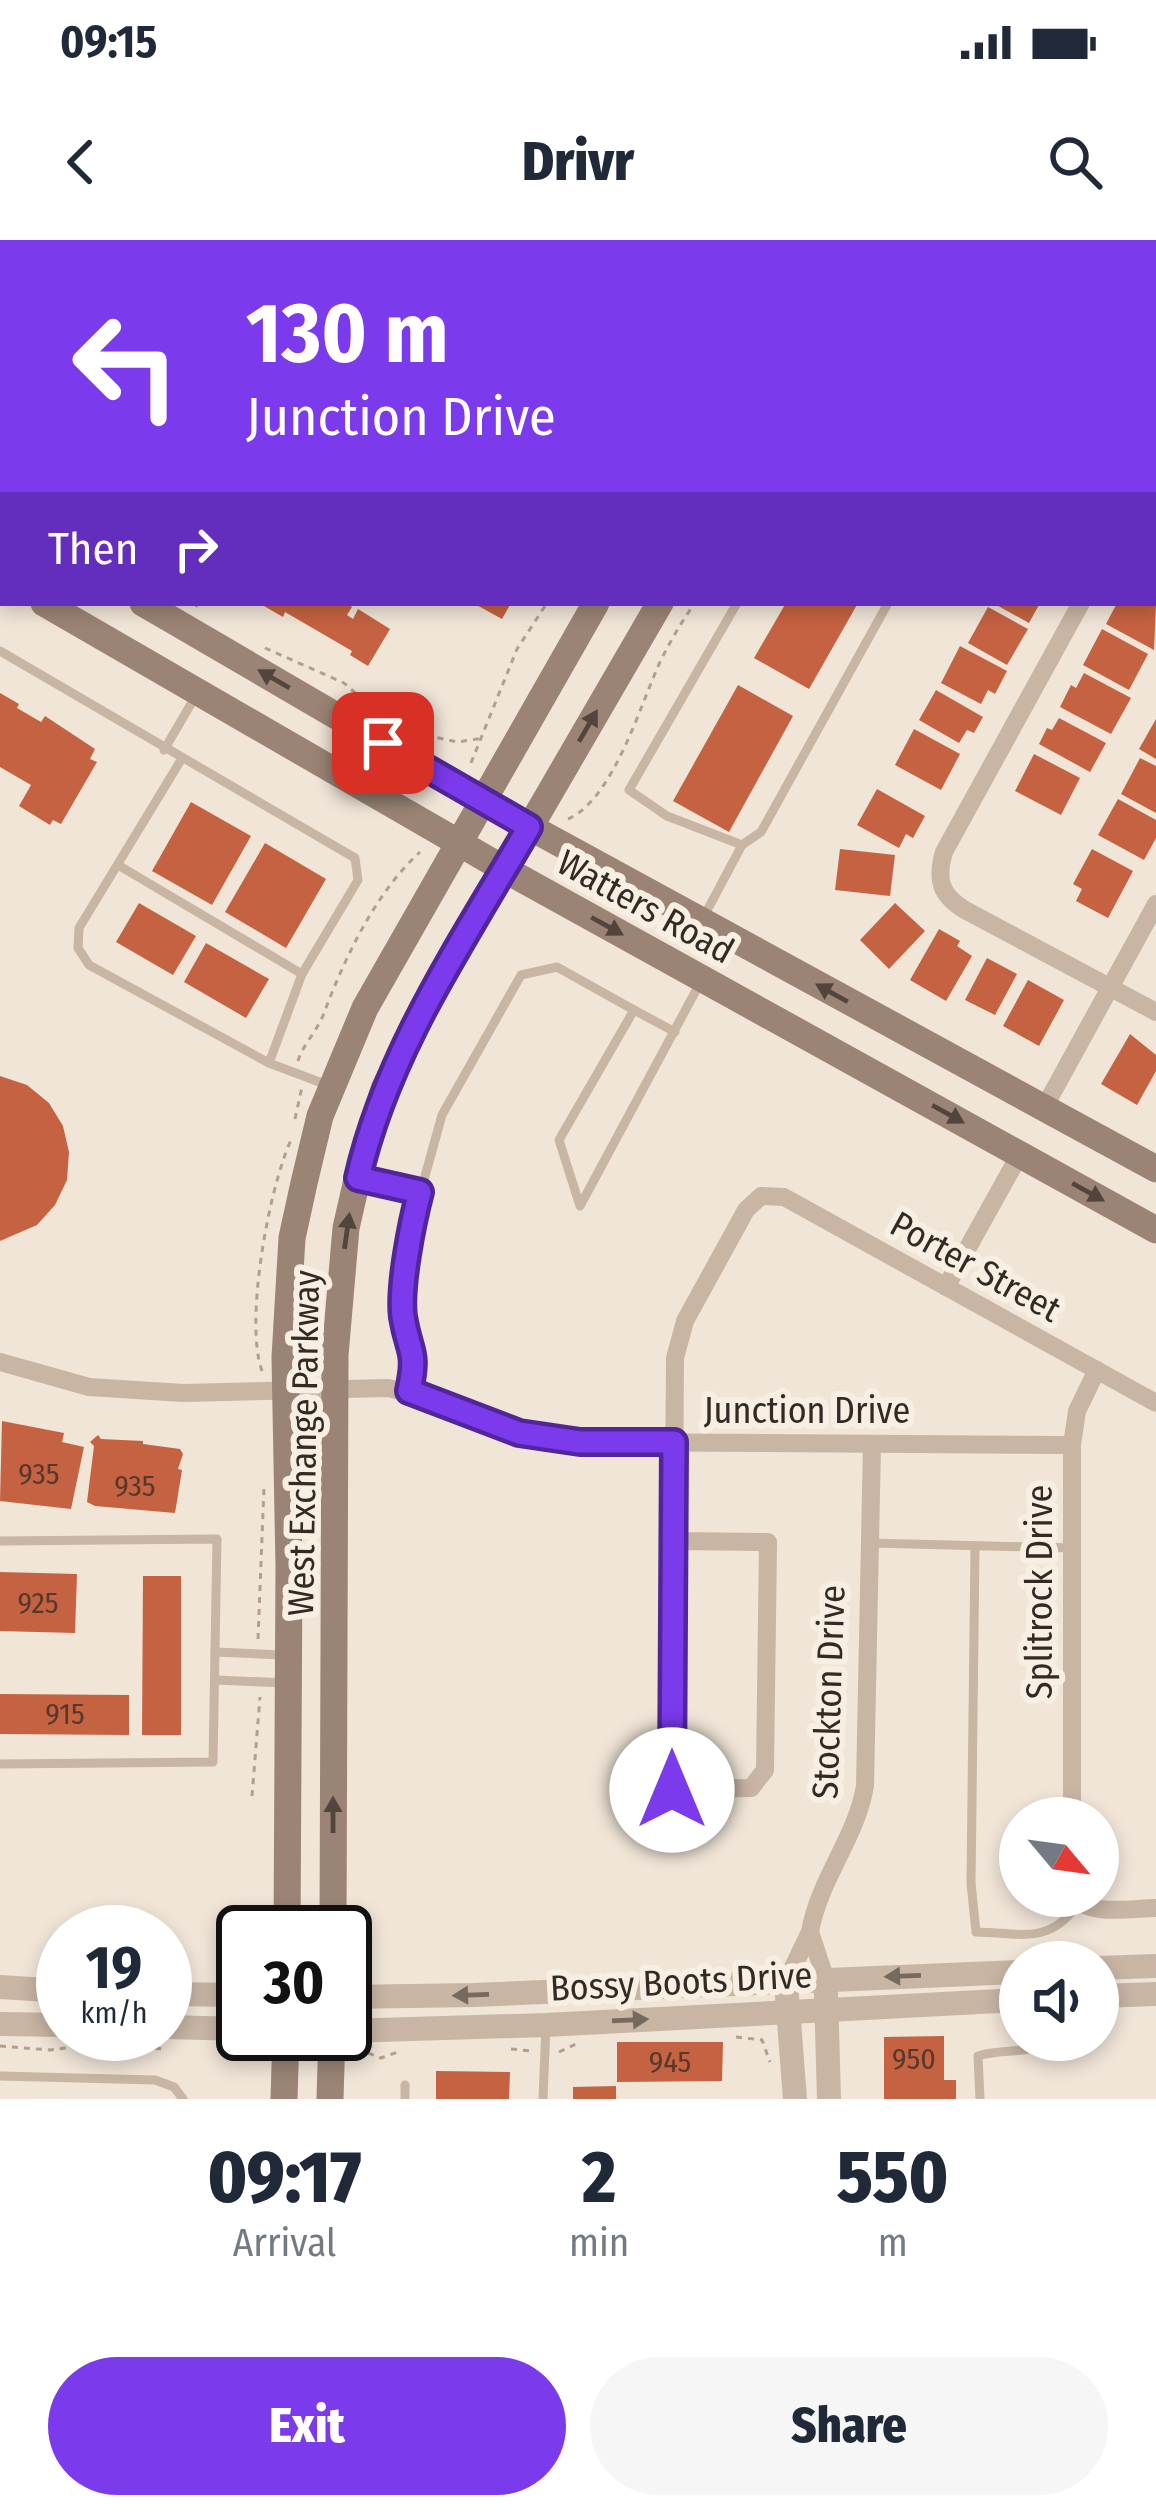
<!DOCTYPE html>
<html lang="en">
<head>
<meta charset="utf-8">
<style>
  body { margin:0; font-family:"Fira Sans Condensed",sans-serif; background:#f6f6f7; color:#1f2937; height:100vh; display:flex; flex-direction:column; font-size:45px; white-space:nowrap }
  * { box-sizing:border-box; margin:0 }
  p { font-size:39px; color:#747a83 }
  .icon { flex:none; width:66px; height:66px; fill:none; stroke:currentColor; stroke-width:2; stroke-linecap:round; stroke-linejoin:round }
  .map { position:relative; height:1859px; overflow:hidden }
  .details { display:flex; flex-direction:column; background:#fff; flex:1 }
  .details>* { flex:none }
  .hud { position:absolute; left:0px; top:0px; width:1158px; height:366px; box-shadow:0 6px 18px #0003; background:#7c3aed; color:#fff; overflow:hidden }
  .needle { width:78px; rotate:119deg }
  .buttons { position:absolute; left:999px; top:1557px; display:grid; gap:24px }
  .buttons a { display:grid; place-items:center; width:120px; height:120px; border-radius:50%; background:#fff; box-shadow:0 6px 18px #0003; font-size:60px }
  .speed { position:absolute; left:36px; top:1665px; display:flex; gap:24px; font-size:60px; font-weight:700; text-align:center }
  .speed>* { display:grid; place-content:center; width:156px; height:156px; border-radius:50%; background:#fff; box-shadow:0 6px 18px #0003; line-height:1 }
  .speed small { font-size:30px; font-weight:400 }
  .speed .limit { border:6px solid #111; border-radius:18px; background:#fff; color:#111 }
  .pin { position:absolute; display:grid; place-items:center; width:102px; height:102px; color:#fff; margin:-51px; border-radius:24px; box-shadow:0 6px 18px #0006 }
  .me { position:absolute; width:132px; margin:-66px; rotate:0deg; stroke-linejoin:round; filter:drop-shadow(0 0 9px #0008) }
  .turn { display:flex; align-items:center; gap:42px; height:252px; padding:0 48px; font-size:54px }
  .turn .icon { width:156px; height:156px; stroke-width:2.5 }
  .turn b { display:block; font-size:84px; line-height:102px }
  .then { display:flex; align-items:center; height:114px; padding:0 48px; background:#0003; gap:24px; font-size:45px }
  .eta { display:flex; justify-content:space-evenly; align-items:center; height:204px; text-align:center }
  .eta b { font-size:72px; font-weight:800; line-height:84px }
  .cta { display:flex; gap:24px; margin-top:auto; padding:24px 48px }
  .cta a { flex:1; height:138px; border-radius:72px; background:#7c3aed; color:#fff; font-size:48px; font-weight:800; line-height:138px; text-align:center }
  .cta a+a { background:#f6f6f7; color:#1f2937 }
  .status { display:flex; justify-content:space-between; align-items:center; height:84px; padding:0 60px; background:#fff; direction:ltr }
  .status svg { height:33px; fill:currentColor }
  header { display:flex; justify-content:space-between; align-items:center; height:156px; padding:0 48px; background:#fff; font-size:54px; font-weight:800 }
  .map>svg:first-child { display:block }
  .building { fill:#c56241 }
  .lines { fill:none; stroke-linecap:round; stroke-linejoin:round }
  .path { stroke:#b49f8e; stroke-width:3; stroke-dasharray:6 6; stroke-linecap:butt }
  .service { stroke:#c8b5a4; stroke-width:9 }
  .minor { stroke:#c8b5a4; stroke-width:18 }
  .tertiary { stroke:#c8b5a4; stroke-width:24 }
  .secondary { stroke:#9b8475; stroke-width:27 }
  .oneway { fill:#52453d }
  .oneway2 { fill:#76695e }
  .route-casing { stroke:#51269a; stroke-width:30 }
  .route { stroke:#7c3aed; stroke-width:21 }
  .labels { text-anchor:middle; stroke-width:12; stroke-linejoin:round; paint-order:stroke }
  .number-label { font-size:30px; fill:#58382c }
  .street-label { font-size:36px; fill:#332a25; stroke:#f8efe3 }
</style>
</head>
<body>
<div class="status"><b>09:15</b><svg viewBox="0 0 49 12"><path d="M0 12V9h3v3zM5 12V6h3v6zM10 12V3h3v9zM15 12V0h3v12zM26 1h20v11H26zM47 4h2v5h-2z"/></svg></div>
<header><svg class="icon" aria-label="back" viewBox="0 0 24 24"><path d="M15 5l-7 7 7 7"/></svg>Drivr<svg class="icon" aria-label="search" viewBox="0 0 24 24"><circle cx="10" cy="10" r="6"/><path d="M15 15l6 6"/></svg></header>
<div class="map">
<svg width="1156" height="1859" viewBox="0 0 1156 1859">
  <rect width="100%" height="100%" fill="#f0e5d7"/>
  <g class="building">
    <path d="M266 363H346L352 367 347 375 353 379 358 369 390 389 368 426 350 415 352 411 285 372 283 377 264 366Z"/>
    <path d="M473 363H511L502 379Z"/>
    <path d="M786 363H858L809 449 754 418Z"/>
    <path d="M993 363H1040L1029 383Z"/>
    <path d="M1117 363 1156 364 1154 410 1106 384Z"/>
    <path d="M988 367 1028 389 1007 425 968 403Z"/>
    <path d="M1102 389 1148 414 1129 450 1083 425Z"/>
    <path d="M960 406 1007 431 995 454 988 450 981 464 941 443Z"/>
    <path d="M1084 433 1131 458 1111 494 1060 467 1071 445 1076 448Z"/>
    <path d="M738 445 793 476 729 592 673 561Z"/>
    <path d="M936 450 983 477 974 493 967 490 959 503 919 480Z"/>
    <path d="M0 453 19 464 17 468 41 482 45 476 95 509 90 519 97 522 61 584 53 580 50 585 19 566 31 545 0 527Z"/>
    <path d="M1059 478 1106 503 1090 532 1039 504 1047 488 1052 490Z"/>
    <path d="M1156 479V519L1139 509Z"/>
    <path d="M914 489 960 514 941 550 895 525Z"/>
    <path d="M1034 514 1080 538 1061 575 1015 551Z"/>
    <path d="M1140 518 1156 526V573L1121 554Z"/>
    <path d="M877 549 925 576 913 598 906 594 899 608 857 585Z"/>
    <path d="M1118 559 1156 580V598L1144 620 1098 595Z"/>
    <path d="M191 562 251 596 212 665 152 631Z"/>
    <path d="M265 603 326 639 286 708 225 672Z"/>
    <path d="M840 609 895 615 890 656 835 650Z"/>
    <path d="M1092 609 1133 631 1108 678 1076 661 1082 649 1073 644Z"/>
    <path d="M139 663 196 696 173 735 116 702Z"/>
    <path d="M895 663 925 691 889 729 860 700Z"/>
    <path d="M939 689 960 701 957 706 972 716 946 761 910 740Z"/>
    <path d="M206 703 269 739 246 778 184 742Z"/>
    <path d="M987 718 1017 734 995 775 965 760Z"/>
    <path d="M1028 740 1064 760 1039 806 1003 786Z"/>
    <path d="M1130 794 1156 815V831L1137 865 1101 844Z"/>
    <path d="M0 836 27 845 49 863 63 886 69 912 67 940 55 965 37 985 0 1001Z"/>
    <path d="M2 1181 64 1193 62 1202 84 1207 71 1269 0 1261Z"/>
    <path d="M98 1195 101 1199 143 1201V1204L180 1209 183 1214 178 1229 182 1230 175 1273 95 1266 87 1262 94 1206 90 1202Z"/>
    <path d="M0 1332 77 1334 75 1393 0 1391Z"/>
    <path d="M143 1336H181V1495H142Z"/>
    <path d="M0 1454 129 1455V1495L0 1494Z"/>
    <path d="M944 1796V1840H956V1859H884V1797Z"/>
    <path d="M617 1802H723L722 1841 617 1842Z"/>
    <path d="M436 1831 510 1832 509 1859H436Z"/>
    <path d="M616 1846V1859H573V1847Z"/>
  </g>
  <g class="lines">
    <g class="path">
      <path d="M759 3 760 0"/>
      <path d="M910 3 913 0"/>
      <path d="M193 363 201 369"/>
      <path d="M265 408 344 443 380 475"/>
      <path d="M414 493 458 502 483 498"/>
      <path d="M471 523 517 409 547 363"/>
      <path d="M568 579C614 559 641 462 661 420 671 400 682 381 695 363"/>
      <path d="M298 821C302 806 318 790 324 773 345 717 376 652 420 612"/>
      <path d="M295 879 302 847"/>
      <path d="M262 1131C244 1082 269 948 291 900"/>
      <path d="M258 1399 264 1247"/>
      <path d="M252 1556 260 1457"/>
      <path d="M736 1797 762 1800 770 1822"/>
      <path d="M0 1806 50 1810 103 1803 163 1809"/>
      <path d="M511 1809 531 1811"/>
      <path d="M244 1810 265 1812"/>
      <path d="M559 1812 576 1804"/>
      <path d="M368 1813 381 1818 398 1812"/>
    </g>
    <g class="service">
      <path d="M737 363 629 550 667 576 742 605 761 592 888 363"/>
      <path d="M0 411 355 618 358 640 302 734 269 823 330 846"/>
      <path d="M164 510 195 457"/>
      <path d="M181 520 79 688 78 708 89 725 269 823"/>
      <path d="M118 625 302 734"/>
      <path d="M702 680 742 605"/>
      <path d="M675 792 634 770 559 900 580 966 700 743"/>
      <path d="M361 939 420 952"/>
      <path d="M409 1151 416 1117 402 1074 412 983 442 875 521 735 557 727 634 770"/>
      <path d="M0 1301 217 1299 213 1522 0 1524"/>
      <path d="M870 1303 1072 1308"/>
      <path d="M975 1306 971 1643 976 1692C1022 1693 1049 1705 1078 1664"/>
      <path d="M215 1412 282 1415"/>
      <path d="M215 1440 287 1443"/>
      <path d="M0 1836 155 1840 174 1847 183 1859"/>
      <path d="M405 1859V1845"/>
      <path d="M543 1859 546 1786"/>
      <path d="M980 1859 978 1816C1000 1808 1034 1815 1048 1800"/>
    </g>
    <g class="minor">
      <path d="M167 0 172 3"/>
      <path d="M187 3 189 0"/>
      <path d="M405 3 407 0"/>
      <path d="M629 3 631 0"/>
      <path d="M1037 3 1039 0"/>
      <path d="M0 122 3 124"/>
      <path d="M1155 227 1156 225"/>
      <path d="M0 229 3 224"/>
      <path d="M1081 363 944 612C936 639 940 655 965 670L1156 772"/>
      <path d="M1044 868 1156 664"/>
      <path d="M946 1047 1020 914"/>
      <path d="M0 1122 89 1147 183 1153 388 1148 438 1160 519 1193 580 1202 1072 1205"/>
      <path d="M673 1301 768 1302 765 1530 751 1548 672 1549 675 1118 685 1081 746 970 761 956 784 957 1156 1163"/>
      <path d="M1072 1578V1205L1077 1171 1097 1130"/>
      <path d="M1074 1656C1088 1677 1132 1668 1156 1668"/>
      <path d="M810 1692C819 1639 856 1599 865 1546L872 1204"/>
      <path d="M786 1742 810 1692 826 1740"/>
    </g>
    <g class="tertiary">
      <path d="M1098 1728 1156 1726"/>
      <path d="M0 1747 63 1751"/>
      <path d="M826 1753 829 1859"/>
      <path d="M165 1754 243 1755"/>
      <path d="M787 1756 795 1859"/>
      <path d="M1098 1756 1156 1754"/>
      <path d="M345 1757 474 1755 1020 1732"/>
      <path d="M0 1784 63 1785"/>
      <path d="M165 1787 243 1789"/>
      <path d="M345 1791 546 1785 1020 1760"/>
    </g>
    <g class="secondary">
      <path d="M800 3 801 0"/>
      <path d="M870 3 872 0"/>
      <path d="M0 279 3 281"/>
      <path d="M0 337 3 339"/>
      <path d="M44 363 504 629 1156 990"/>
      <path d="M143 363 484 562 1156 929"/>
      <path d="M287 1692 289 1326 285 1117 292 998 304 943 320 876 365 768 596 363"/>
      <path d="M333 1692 335 1115 346 988 362 918 384 849 418 780 660 363"/>
      <path d="M284 1859 286 1794"/>
      <path d="M330 1859 332 1794"/>
    </g>
  </g>
  <defs><path id="oneway-solid" d="M-6-.8H1V-3.2L6.5 0L1 3.2V.8H-6Z" transform="scale(3)"/></defs>
  <g class="oneway">
    <use href="#oneway-solid" transform="translate(274 439) rotate(-150)"/>
    <use href="#oneway-solid" transform="translate(588 486) rotate(-60)"/>
    <use href="#oneway-solid" transform="translate(607 686) rotate(29)"/>
    <use href="#oneway-solid" transform="translate(832 753) rotate(-151)"/>
    <use href="#oneway-solid" transform="translate(948 874) rotate(29)"/>
    <use href="#oneway-solid" transform="translate(1088 952) rotate(29)"/>
    <use href="#oneway-solid" transform="translate(347 991) rotate(-82)"/>
    <use href="#oneway-solid" transform="translate(333 1575) rotate(-90)"/>
  </g>
  <g class="oneway2">
    <use href="#oneway-solid" transform="translate(903 1736) rotate(178)"/>
    <use href="#oneway-solid" transform="translate(471 1755) rotate(178)"/>
    <use href="#oneway-solid" transform="translate(630 1780) rotate(-3)"/>
  </g>
  <g class="lines">
    <g class="route-casing">
      <path id="route" d="M383 503 529 587C464 699 387 811 358 938L420 952C412 982 399 1047 403 1077 409 1114 418 1109 409 1151L519 1193 580 1202H674L672 1550"/>
    </g>
    <use href="#route" class="route"/>
  </g>
  <g class="labels">
    <g class="number-label">
      <text x="39" y="1244">935</text>
      <text x="135" y="1256">935</text>
      <text x="38" y="1373">925</text>
      <text x="65" y="1484">915</text>
      <text x="914" y="1829">950</text>
      <text x="670" y="1832">945</text>
    </g>
    <g class="street-label">
      <text transform="translate(646 666) rotate(29)" y="13">Watters Road</text>
      <text transform="translate(976 1026) rotate(29)" y="13">Porter Street</text>
      <text x="807" y="1183">Junction Drive</text>
      <text transform="translate(303 1203) rotate(-89)" y="13">West Exchange Parkway</text>
      <text transform="translate(1039 1352) rotate(-90)" y="13">Splitrock Drive</text>
      <text transform="translate(828 1452) rotate(-88)" y="13">Stockton Drive</text>
      <text transform="translate(681 1741) rotate(-3)" y="13">Bossy Boots Drive</text>
    </g>
  </g>
</svg>
<div class="buttons">
<a><svg class="needle" viewBox="-14 -14 28 28"><path d="M0-13l5 13h-10z" fill="#e53935"/><path d="M0 13l5-13h-10z" fill="#747a83"/></svg></a>
<a><svg class="icon" aria-label="sound" viewBox="0 0 24 24"><path d="M4 9h4l5-4v14l-5-4H4zM17 9q2 3 0 6"/></svg></a>
</div>
<div class="speed"><div>19<small>km/h</small></div><div class="limit">30</div></div>
<div class="pin" style="left:383px;top:503px;background:#d93025"><svg class="icon" aria-label="arrive" viewBox="0 0 24 24"><path d="M6 21V4h12l-3 4 3 4H6"/></svg></div>
<svg class="me" style="left:672px;top:1550px" viewBox="-20 -20 40 40"><circle r="19" fill="#fff"/><path d="M0-13L10 11 0 6-10 11z" fill="#7c3aed"/></svg>
<div class="hud">
<div class="turn"><svg class="icon" aria-label="left" viewBox="0 0 24 24"><path d="M17 20v-9H6M10 6l-5 5 5 5"/></svg><div><b>130 m</b>Junction Drive</div></div>
<div class="then">Then<svg class="icon" aria-label="right" viewBox="0 0 24 24"><path d="M7 20v-9h11M14 6l5 5-5 5"/></svg></div>
</div>
</div>
<section class="details">
<div class="eta">
<div><b>09:17</b><p>Arrival</p></div>
<div><b>2</b><p>min</p></div>
<div><b>550</b><p>m</p></div>
</div>
<div class="cta"><a>Exit</a><a>Share</a></div>
</section>
</body>
</html>
